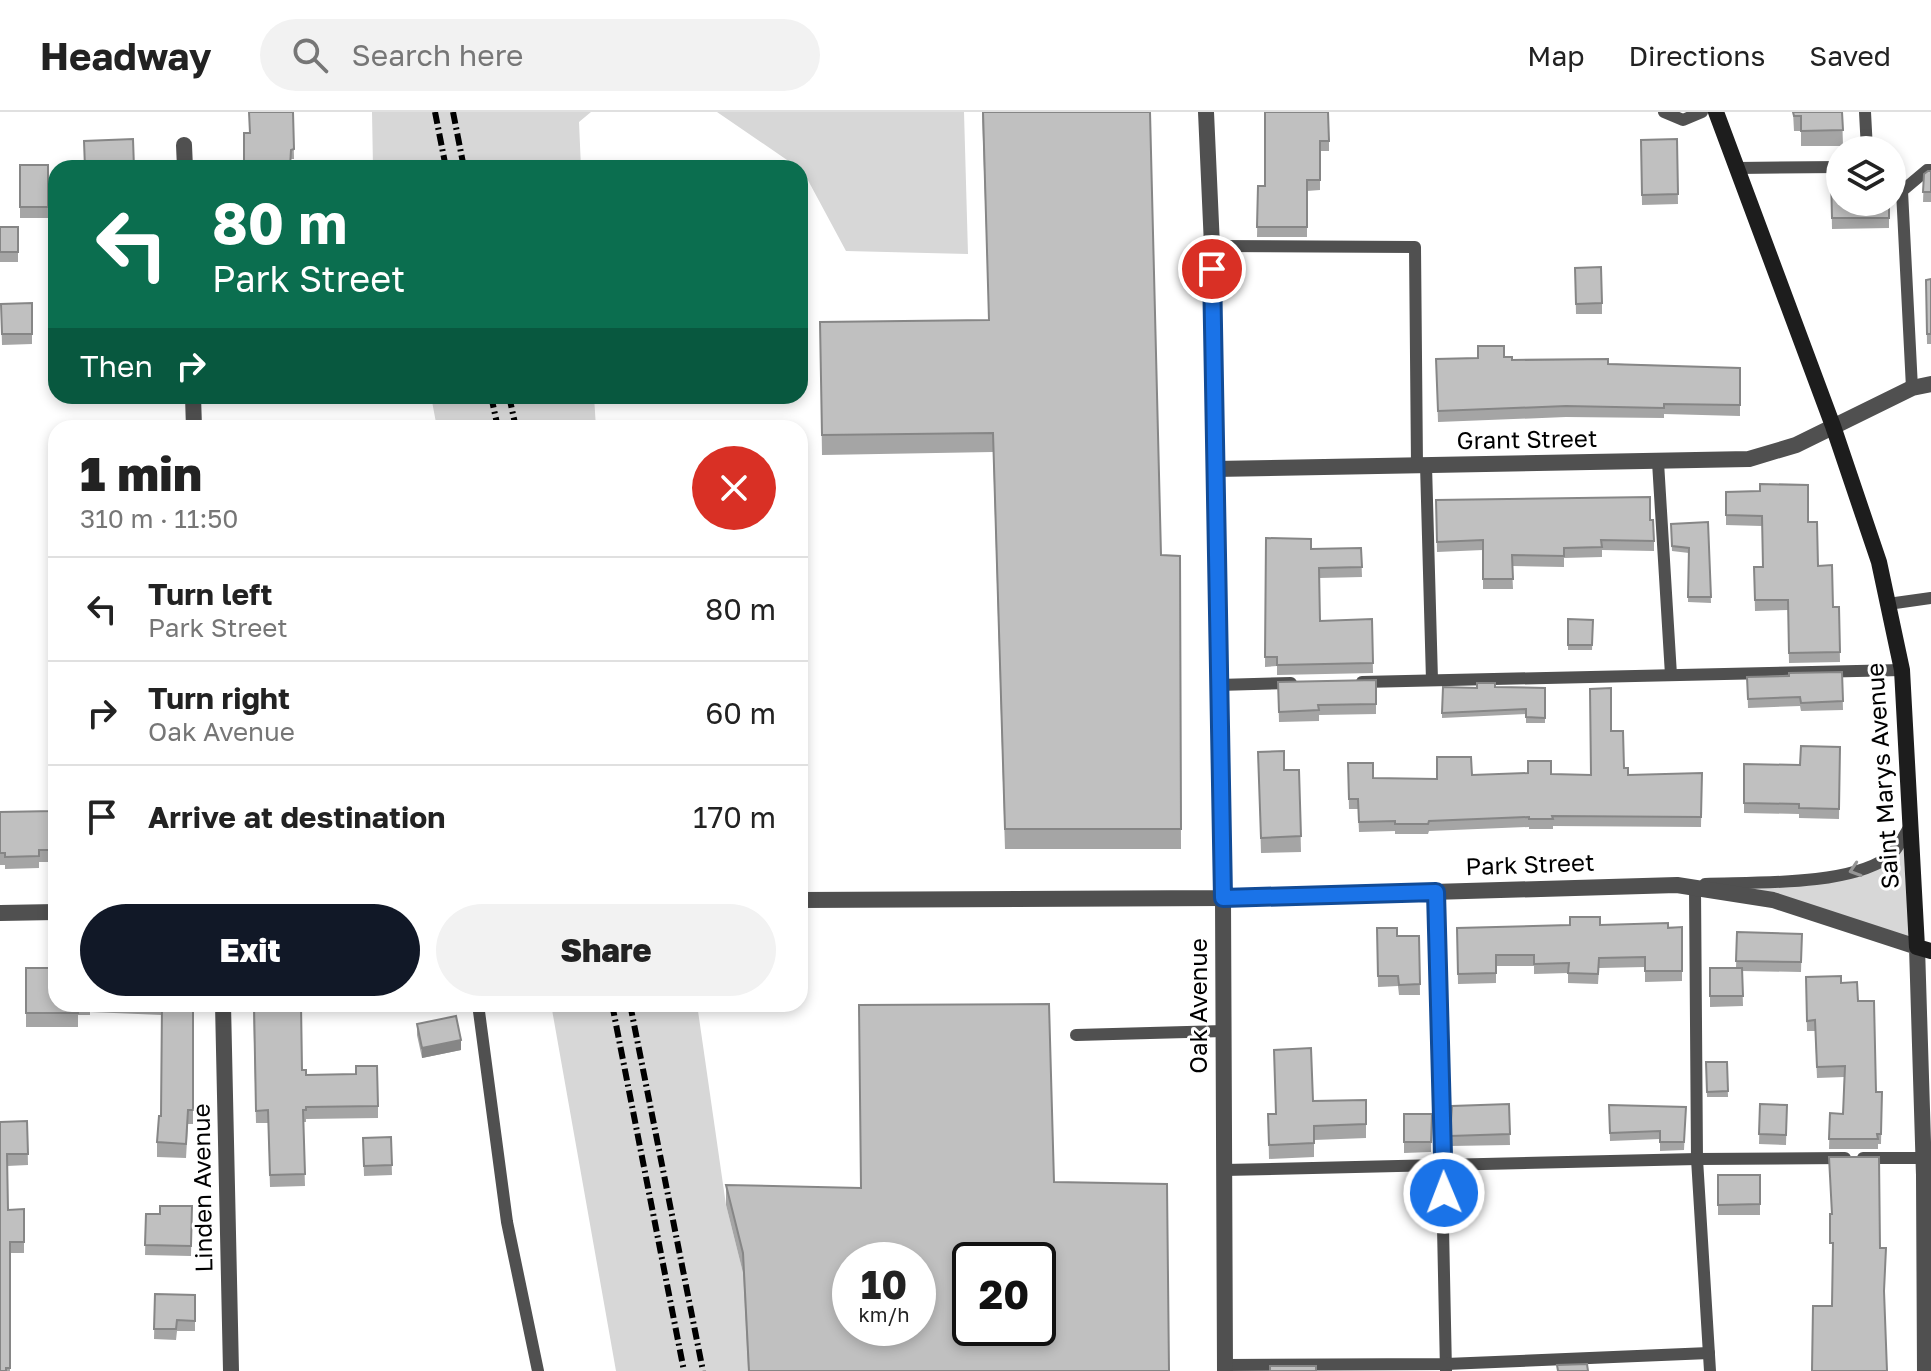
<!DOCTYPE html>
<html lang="en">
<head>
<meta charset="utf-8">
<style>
  body { margin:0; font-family:"Golos Text",sans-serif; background:#f2f2f2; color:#222; height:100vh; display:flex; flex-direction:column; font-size:30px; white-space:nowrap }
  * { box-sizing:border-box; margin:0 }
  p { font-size:26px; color:#767676 }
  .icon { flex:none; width:44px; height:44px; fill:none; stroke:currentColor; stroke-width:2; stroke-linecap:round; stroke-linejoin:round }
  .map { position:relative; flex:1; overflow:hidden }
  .panel { position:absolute; left:48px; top:308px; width:760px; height:592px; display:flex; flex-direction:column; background:#fff; border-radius:24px; box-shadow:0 4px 12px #0003 }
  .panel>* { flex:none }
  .guide { position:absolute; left:48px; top:48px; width:760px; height:244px; border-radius:24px; box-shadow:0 4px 12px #0003; background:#0b6e4f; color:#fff; overflow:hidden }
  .buttons { position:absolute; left:1826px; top:24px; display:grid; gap:16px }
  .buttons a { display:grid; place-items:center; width:80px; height:80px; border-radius:50%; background:#fff; box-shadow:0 4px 12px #0003; font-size:40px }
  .speed { position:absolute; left:832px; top:1130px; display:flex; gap:16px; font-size:40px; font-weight:700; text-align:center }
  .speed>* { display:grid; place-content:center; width:104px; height:104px; border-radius:50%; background:#fff; box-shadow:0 4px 12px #0003; line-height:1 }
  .speed small { font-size:20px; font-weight:400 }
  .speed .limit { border:4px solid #111; border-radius:12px; background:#fff; color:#111 }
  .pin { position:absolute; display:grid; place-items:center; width:68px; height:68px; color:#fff; margin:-34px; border:4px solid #fff; border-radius:50%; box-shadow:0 2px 8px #0007 }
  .me { position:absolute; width:88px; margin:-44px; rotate:359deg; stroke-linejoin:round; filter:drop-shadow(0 0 6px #0008) }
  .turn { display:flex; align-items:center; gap:28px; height:168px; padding:0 32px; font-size:36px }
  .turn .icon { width:104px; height:104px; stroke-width:2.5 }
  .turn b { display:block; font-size:56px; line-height:68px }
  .then { display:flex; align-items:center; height:76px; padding:0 32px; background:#0003; gap:16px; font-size:30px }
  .round { display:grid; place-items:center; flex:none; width:84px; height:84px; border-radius:42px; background:#f2f2f2 }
  .summary { display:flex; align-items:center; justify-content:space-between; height:136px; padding:0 32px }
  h1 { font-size:48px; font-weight:800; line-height:60px }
  .primary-button { display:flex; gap:16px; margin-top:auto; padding:16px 32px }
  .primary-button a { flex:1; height:92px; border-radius:48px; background:#111827; color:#fff; font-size:32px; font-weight:800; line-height:92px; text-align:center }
  .primary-button a+a { background:#f2f2f2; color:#222 }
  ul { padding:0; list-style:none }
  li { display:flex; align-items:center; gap:24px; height:104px; padding:0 32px; border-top:2px solid #e0e0e0 }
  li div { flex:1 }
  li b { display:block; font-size:30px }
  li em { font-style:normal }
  header { display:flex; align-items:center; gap:48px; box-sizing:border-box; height:112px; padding:0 40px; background:#fff; border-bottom:2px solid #e0e0e0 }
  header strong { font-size:38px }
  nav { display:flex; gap:44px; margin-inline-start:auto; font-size:28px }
  .search { width:560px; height:72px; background:#f2f2f2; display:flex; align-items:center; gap:20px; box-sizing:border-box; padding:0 28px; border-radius:44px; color:#767676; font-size:30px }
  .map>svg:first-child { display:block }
  .green { fill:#d7d7d7 }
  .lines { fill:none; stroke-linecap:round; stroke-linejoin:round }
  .lane { stroke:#505050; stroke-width:12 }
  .street { stroke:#505050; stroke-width:16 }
  .secondary { stroke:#1d1d1d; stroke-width:16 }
  .rail { stroke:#000; stroke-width:6; stroke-dasharray:12 4 2 4; stroke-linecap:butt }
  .wall { fill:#a5a5a5 }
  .shaded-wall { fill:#868686 }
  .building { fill:#c0c0c0; stroke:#868686; stroke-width:2; fill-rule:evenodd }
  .oneway { stroke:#969696 }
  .route-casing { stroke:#114b97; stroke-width:20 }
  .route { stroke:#1a73e8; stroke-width:14 }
  .labels { text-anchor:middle; stroke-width:6; stroke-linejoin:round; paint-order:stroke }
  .street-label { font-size:24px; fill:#000; stroke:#fff }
</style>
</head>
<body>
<header>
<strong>Headway</strong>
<div class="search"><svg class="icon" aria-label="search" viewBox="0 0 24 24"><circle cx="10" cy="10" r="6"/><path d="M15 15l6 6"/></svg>Search here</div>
<nav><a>Map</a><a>Directions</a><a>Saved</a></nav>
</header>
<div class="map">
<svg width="1931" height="1259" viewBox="0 0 1931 1259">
  <rect width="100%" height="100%" fill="#fff"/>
  <g class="green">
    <path d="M372 0H591L579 10 581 56H373Z"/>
    <path d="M717 0H964L968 142 846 139 803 59Z"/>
    <path d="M431 284H594L596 316H437Z"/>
    <path d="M1912 711 1917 835 1773 788 1677 773 1849 762 1889 745Z"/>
    <path d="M551 892H697L726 1093 743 1161 748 1259H616Z"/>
  </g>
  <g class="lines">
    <g class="lane">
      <path d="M1664 0 1683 8 1702 0"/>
      <path d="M1865 0 1867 38"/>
      <path d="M1737 56 1840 55"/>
      <path d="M1212 134 1415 135 1417 353"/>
      <path d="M1912 276 1902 79 1927 58H1931"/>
      <path d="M1658 350 1671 563"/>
      <path d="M1426 353 1432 568"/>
      <path d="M1888 492 1931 486"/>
      <path d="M1362 570 1902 558"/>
      <path d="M1218 573 1291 571"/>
      <path d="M1705 772C1755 770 1845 774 1887 746 1897 740 1905 721 1912 711"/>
      <path d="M1695 776 1697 1047 1710 1259"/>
      <path d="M1436 780 1446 1259"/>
      <path d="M478 892 507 1110 538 1259"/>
      <path d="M1076 923 1224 919"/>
      <path d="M1863 1046H1924"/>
      <path d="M1224 1058 1697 1047 1845 1046"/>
      <path d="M1225 1253 1446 1252 1709 1241"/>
    </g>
    <g class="street">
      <path d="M1206 0 1212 134 1223 786 1225 1259"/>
      <path d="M184 33 185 56"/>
      <path d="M193 284 194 316"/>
      <path d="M1214 357 1749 347 1796 333 1912 276 1931 272"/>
      <path d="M800 788 1223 786 1677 773 1773 788 1917 835 1924 1063 1925 1259"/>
      <path d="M0 801 56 800"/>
      <path d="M223 892 231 1259"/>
    </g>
    <path class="secondary" d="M1716 0 1833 314 1879 450 1902 558 1917 835 1931 839"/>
    <g class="rail">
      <path d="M435 0 446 56"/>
      <path d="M453 0 464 56"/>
      <path d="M491 284 498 316"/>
      <path d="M509 284 516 316"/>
      <path d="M612 892 684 1259"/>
      <path d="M630 892 703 1259"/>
    </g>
  </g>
  <g class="wall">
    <path d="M293 0 294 47H291V56H244V21H250Z"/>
    <path d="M982 0H1150L1161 443 1180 444 1181 737H1005L993 340 822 343 820 210 989 208Z"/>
    <path d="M1265 0 1329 29V39H1320V78L1307 79V125H1257L1258 74H1265Z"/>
    <path d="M1793 0H1842L1843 34H1801V19H1794Z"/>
    <path d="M1677 27 1678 92 1642 93 1641 28Z"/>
    <rect x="20" y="53" width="28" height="53"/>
    <path d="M1931 59V90H1923L1924 62Z"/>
    <path d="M1831 64 1889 90V116L1832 117Z"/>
    <rect x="0" y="115" width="18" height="35"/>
    <path d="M1575 156 1602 191V202H1576Z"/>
    <path d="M1931 167V232H1927L1926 168Z"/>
    <path d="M32 191V232L2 233 1 192Z"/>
    <path d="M1504 245 1512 248 1740 256V304L1664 302V306L1566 305 1438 310 1436 247Z"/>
    <path d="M1726 380 1808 410 1818 454 1833 495H1839L1840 550 1789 551 1788 498 1755 499 1754 455H1762V414L1726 413Z"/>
    <path d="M1436 388 1650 408 1654 429V439L1602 438V445L1564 446V455L1512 454 1513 477H1483V438L1437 440Z"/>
    <path d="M1708 410 1711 491 1688 490 1689 441 1672 439 1671 412Z"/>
    <path d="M1266 426 1311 437 1361 436 1362 465 1319 466 1320 509 1372 507 1373 561 1277 563V554L1265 555Z"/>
    <path d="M1568 507 1593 508 1592 538H1568Z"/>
    <path d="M1842 560 1843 598 1801 599 1800 594 1748 596 1747 565Z"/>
    <path d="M1278 570 1376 592V602L1319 603V609L1279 610Z"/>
    <path d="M1495 575 1545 576V611H1526V602L1442 606V601L1477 576Z"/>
    <path d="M1611 619 1624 656 1628 663 1702 661 1701 715 1553 714V717H1529V715L1429 719 1428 722H1395V719L1359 720 1358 697H1349L1348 651 1373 666 1437 667 1472 663H1591Z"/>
    <path d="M1840 635 1839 707 1799 706V702L1744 701V652L1800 653Z"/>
    <path d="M1258 640 1284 658H1299L1301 740 1261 741Z"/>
    <path d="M56 692V750H39V756L5 757V753H0V700L54 699Z"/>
    <path d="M1600 813 1682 815V869L1645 870V855L1599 856 1598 872 1568 871V861L1534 862V854H1496V871L1458 872 1457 816Z"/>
    <path d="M1377 816 1397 824H1419L1420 883H1399L1398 874 1378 875Z"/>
    <path d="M1737 820 1802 822 1801 860 1742 859 1743 894 1710 895V856H1736Z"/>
    <path d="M26 856 56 892H193V1012H188L186 1046 157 1045V1030L161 1004 162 903 90 900V903H78V915H26Z"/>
    <path d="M1806 865 1841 871 1858 889 1876 980H1882L1881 1032H1878V1037H1829L1830 1001 1843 1002 1844 965 1817 966 1815 919H1807Z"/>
    <path d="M253 892H387V896H333V900L301 899 302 958 306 963 378 994V1006L306 1007V1010H303L305 1074 270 1075 268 1011H256Z"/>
    <path d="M417 912 461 938 422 946 417 923Z"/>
    <path d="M1706 950H1727L1728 985H1707Z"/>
    <path d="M1366 988V1026L1314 1028V1045L1269 1047 1268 1002H1276L1313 989Z"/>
    <path d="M1509 992 1510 1033 1450 1034V1024Z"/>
    <path d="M1760 992 1787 993 1786 1033 1759 1032Z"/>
    <path d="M1609 993 1686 995 1684 1038 1660 1039V1027L1610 1029Z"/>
    <path d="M1404 1002H1432L1431 1040 1404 1041Z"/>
    <path d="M27 1009 28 1053 7 1054 8 1098 24 1130V1141H10V1259H0V1010Z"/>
    <path d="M391 1025 392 1063 364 1064 363 1026Z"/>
    <rect x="1718" y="1063" width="42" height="40"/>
    <path d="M1054 1070 1169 1259H748L743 1161 726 1093V1073L861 1076Z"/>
    <path d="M192 1094 191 1144 145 1143 146 1102H160Z"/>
    <path d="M155 1182 195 1183V1219H177L176 1228 154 1227Z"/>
  </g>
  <path class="shaded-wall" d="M461 928V938L422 946V936Z"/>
  <g class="building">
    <path d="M249 0H293L294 37 291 38 290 56H267V49L244 50V21H250Z"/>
    <path d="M983 0H1150L1161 443 1180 444 1181 717H1005L993 321 822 323 820 210 989 208Z"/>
    <path d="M1265 0H1328L1329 29H1320V68H1307V115H1257L1258 74H1265Z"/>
    <path d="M1793 0H1842L1843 18 1801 19V4H1794Z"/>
    <path d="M133 27 134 56H85L84 29Z"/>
    <path d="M1677 27 1678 82 1642 83 1641 28Z"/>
    <rect x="20" y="53" width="28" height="42"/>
    <path d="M1928 59H1931V80H1923L1924 62Z"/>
    <path d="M1831 64H1840V90H1889V106H1832Z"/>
    <rect x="0" y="115" width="18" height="25"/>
    <path d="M1601 155 1602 191 1576 192 1575 156Z"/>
    <path d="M1931 167V222H1927L1926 168Z"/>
    <path d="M32 191V222H2L1 192Z"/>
    <path d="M1478 234H1504V245H1512V248L1608 247V252L1740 256V293L1664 292V296L1566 294 1438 299 1436 247 1478 246Z"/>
    <path d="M1760 372 1808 373V410H1817L1818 454 1832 453 1833 495H1839L1840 540 1789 541 1788 488H1755L1754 455H1763L1762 404 1726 403V380L1760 379Z"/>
    <path d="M1650 385V408H1653L1654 429 1601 428 1602 435 1564 436V444L1512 443 1513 467H1483V428L1437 430 1436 388Z"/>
    <path d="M1708 410 1711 485H1688L1689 436 1672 434 1671 412Z"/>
    <path d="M1266 426 1311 427V437L1361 436 1362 455 1319 456 1320 509 1372 507 1373 551 1277 553V545H1265Z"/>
    <path d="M1568 507 1593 508 1592 533H1568Z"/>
    <path d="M1842 560 1843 589 1801 591 1800 585 1748 587 1747 565 1789 564V561Z"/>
    <path d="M1376 568V592L1318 593 1319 598 1279 600 1278 570Z"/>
    <path d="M1477 571H1495V575L1545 576V606L1526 605V597L1442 601 1443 575 1477 576Z"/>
    <path d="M1611 576V619H1623L1624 656H1628V663L1702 661 1701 705 1552 704 1553 707H1529V705L1429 709 1428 712H1395V709L1359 710 1358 687H1349L1348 651H1373V666L1437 667V645H1471L1472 663 1528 661V649H1551V662L1591 663 1590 577Z"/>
    <path d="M1801 634 1840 635 1839 697 1799 696V692L1744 691V652L1800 653Z"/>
    <path d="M1284 639V658H1299L1301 724 1261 726 1258 640Z"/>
    <path d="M54 692H56V738H39V744L5 745V741H0V700L54 699Z"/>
    <path d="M1570 805H1600V813L1668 811V816L1682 815V859H1645V845L1599 846 1598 862 1568 861 1569 851 1534 852V843H1496V861L1458 862 1457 816 1570 813Z"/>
    <path d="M1377 816H1397V824H1419L1420 872 1399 873 1398 864H1378Z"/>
    <path d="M1737 820 1802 822 1801 850 1736 849Z"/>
    <path d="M50 850H56V892H78V901H26V856H50Z"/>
    <path d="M1710 856H1742L1743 884H1710Z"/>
    <path d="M1841 864V871L1857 870 1858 889H1874L1876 980H1882L1881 1022H1877L1878 1027H1829L1830 1001 1843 1002 1845 954 1817 955 1815 908 1807 909 1806 865Z"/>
    <path d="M162 892H193V998H188L186 1032 157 1030 159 1004H161Z"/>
    <path d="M254 892H301L302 958H306V963L356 962V954H377L378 994 306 995V998H303L305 1062 270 1063 268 998 256 999Z"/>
    <path d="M1049 892 1054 1070 1167 1072 1169 1259H749L743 1141 726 1073 861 1076 859 893ZM850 1148H918V1216H850ZM970 1148H1038V1216H970Z"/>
    <path d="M456 904 461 928 422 936 417 912Z"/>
    <path d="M1311 936 1313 989 1366 988V1012L1314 1014V1031L1269 1033 1268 1002H1276L1274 938Z"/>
    <path d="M1706 950H1727L1728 979 1707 980Z"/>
    <path d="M1509 992 1510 1022 1450 1024 1452 994Z"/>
    <path d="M1760 992 1787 993 1786 1023 1759 1022Z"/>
    <path d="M1609 993 1686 995 1684 1030H1660V1019L1610 1021Z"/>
    <path d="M1404 1002H1432L1431 1030H1404Z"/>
    <path d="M27 1009 28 1042H7L8 1098 24 1097V1130H10V1256H6V1259H0V1010Z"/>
    <path d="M391 1025 392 1053 364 1054 363 1026Z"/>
    <path d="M1829 1045H1879L1880 1136H1886L1884 1179 1887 1259H1812L1813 1194H1832L1833 1131H1830V1102H1832Z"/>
    <path d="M1718 1063H1760V1092L1718 1093Z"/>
    <path d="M160 1094H192L191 1134 145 1133 146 1102H160Z"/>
    <path d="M155 1182 195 1183V1209L177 1208 176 1217H154Z"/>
    <path d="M1587 1252 1588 1259H1558L1557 1253Z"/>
    <rect x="1270" y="1254" width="46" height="5"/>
  </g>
  <defs><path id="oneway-chevron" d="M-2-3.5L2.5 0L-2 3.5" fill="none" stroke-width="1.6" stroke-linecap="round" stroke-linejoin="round" transform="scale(2)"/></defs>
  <use class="oneway" href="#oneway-chevron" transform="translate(1855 758) rotate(162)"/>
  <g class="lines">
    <g class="route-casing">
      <path id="route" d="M1212 157 1223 786 1436 780 1444 1081"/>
    </g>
    <use href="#route" class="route"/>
  </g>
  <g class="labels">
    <g class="street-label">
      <text transform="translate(1527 328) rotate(-1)" y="8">Grant Street</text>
      <text transform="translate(1883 664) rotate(-94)" y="8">Saint Marys Avenue</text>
      <text transform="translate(1530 753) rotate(-2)" y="8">Park Street</text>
      <text transform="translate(1199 894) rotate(-90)" y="8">Oak Avenue</text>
      <text transform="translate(203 1076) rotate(-91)" y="8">Linden Avenue</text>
    </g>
  </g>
</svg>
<div class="buttons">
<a><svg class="icon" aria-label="layers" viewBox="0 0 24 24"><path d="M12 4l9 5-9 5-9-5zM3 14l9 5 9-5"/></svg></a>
</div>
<div class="speed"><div>10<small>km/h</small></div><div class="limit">20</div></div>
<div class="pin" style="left:1212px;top:157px;background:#d93025"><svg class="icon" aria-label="arrive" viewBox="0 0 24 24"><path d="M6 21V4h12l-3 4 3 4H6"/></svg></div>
<svg class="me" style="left:1444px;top:1081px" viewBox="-20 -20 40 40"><circle r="17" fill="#1a73e8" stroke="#fff" stroke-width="3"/><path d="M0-11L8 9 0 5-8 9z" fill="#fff"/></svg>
<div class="guide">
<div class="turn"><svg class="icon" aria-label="left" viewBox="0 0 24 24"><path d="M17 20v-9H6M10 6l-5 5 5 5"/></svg><div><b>80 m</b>Park Street</div></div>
<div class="then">Then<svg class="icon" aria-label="right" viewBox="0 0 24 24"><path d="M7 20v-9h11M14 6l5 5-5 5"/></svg></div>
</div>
<section class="panel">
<div class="summary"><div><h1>1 min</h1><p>310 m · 11:50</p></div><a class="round" style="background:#d93025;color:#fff"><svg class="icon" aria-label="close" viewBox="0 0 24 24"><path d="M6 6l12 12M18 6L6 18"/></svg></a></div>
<ul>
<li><svg class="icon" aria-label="left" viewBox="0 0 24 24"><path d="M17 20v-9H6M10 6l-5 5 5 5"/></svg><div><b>Turn left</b><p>Park Street</p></div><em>80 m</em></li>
<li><svg class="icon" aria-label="right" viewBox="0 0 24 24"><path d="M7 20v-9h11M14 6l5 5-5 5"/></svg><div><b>Turn right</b><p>Oak Avenue</p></div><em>60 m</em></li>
<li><svg class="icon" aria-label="arrive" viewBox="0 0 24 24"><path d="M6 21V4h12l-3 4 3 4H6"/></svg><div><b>Arrive at destination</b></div><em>170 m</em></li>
</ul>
<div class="primary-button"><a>Exit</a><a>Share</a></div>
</section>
</div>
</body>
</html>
